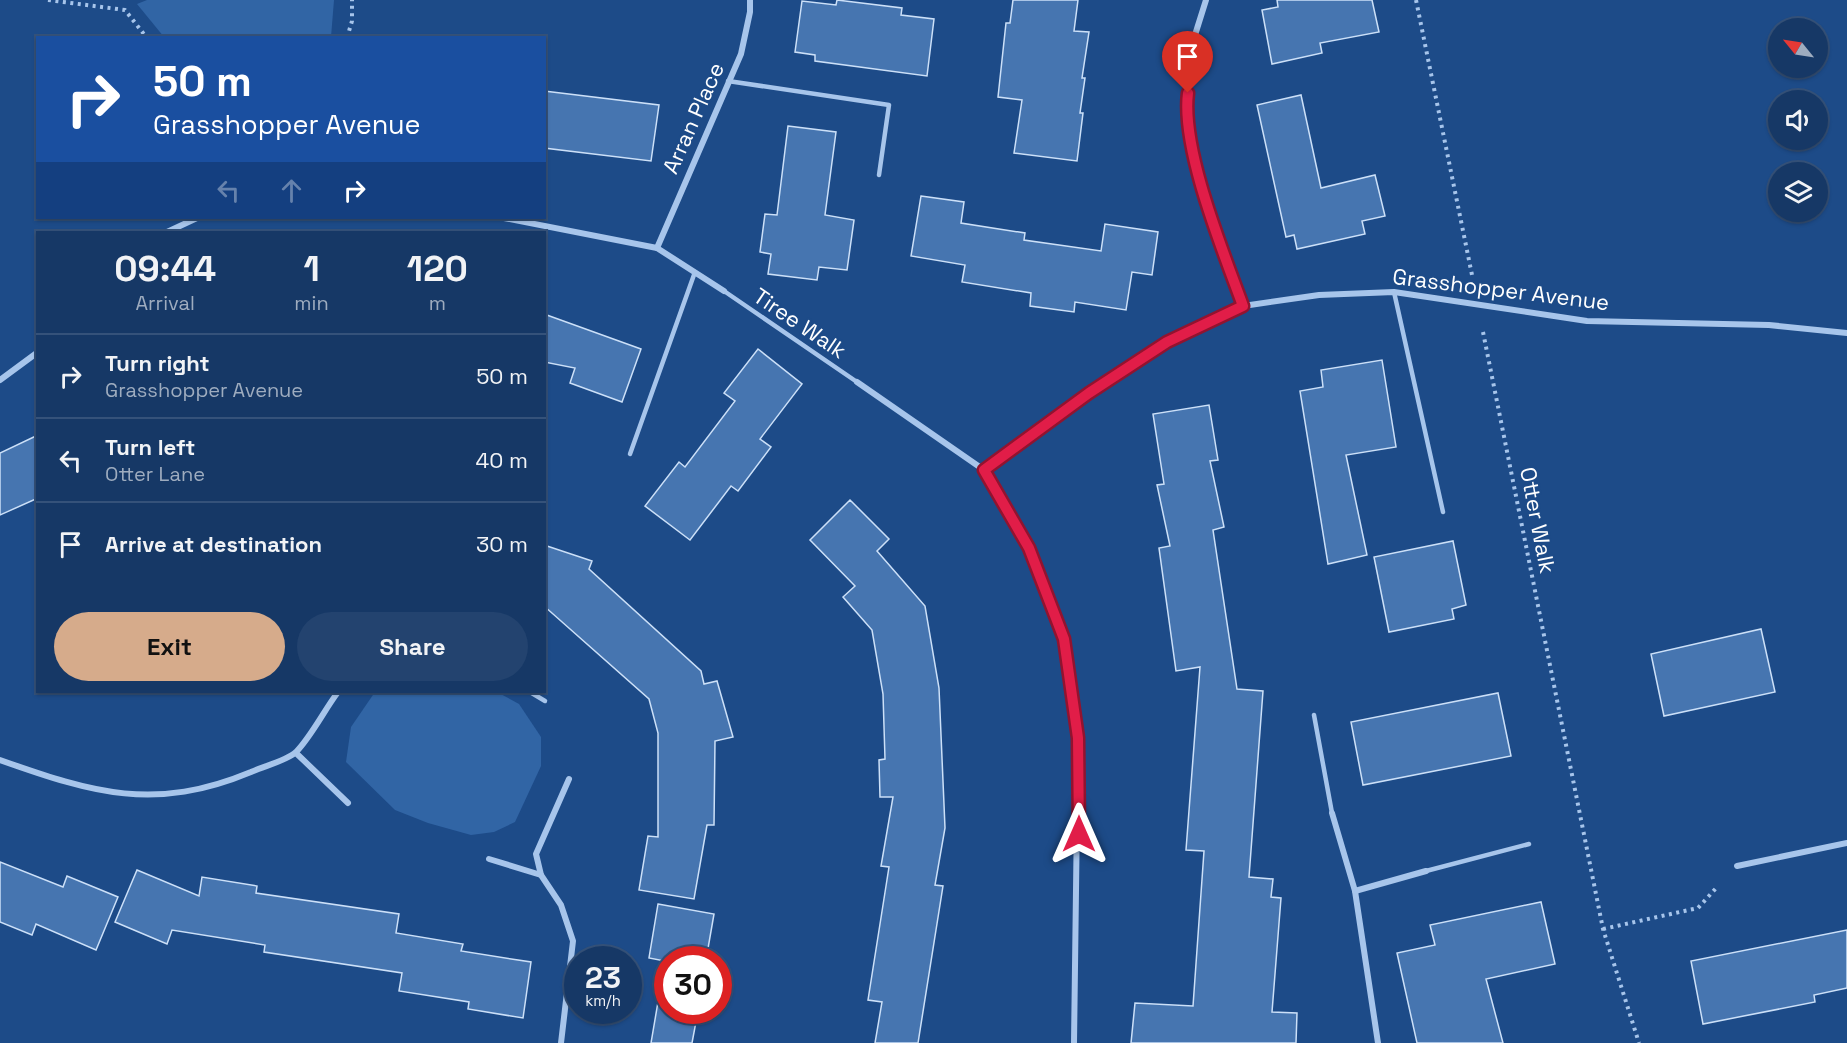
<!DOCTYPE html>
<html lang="en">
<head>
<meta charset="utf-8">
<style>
  body { margin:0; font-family:"Space Grotesk",sans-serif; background:#23436f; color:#f1f3f6; height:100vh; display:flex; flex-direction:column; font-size:22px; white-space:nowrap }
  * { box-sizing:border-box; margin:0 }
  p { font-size:20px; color:#9eacbf }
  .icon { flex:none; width:33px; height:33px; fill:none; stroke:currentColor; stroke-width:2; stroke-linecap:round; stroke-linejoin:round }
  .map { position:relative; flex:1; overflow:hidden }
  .details { position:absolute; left:36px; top:231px; width:510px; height:462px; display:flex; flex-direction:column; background:#163866; border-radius:0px; box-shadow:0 2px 4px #0004,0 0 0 2px #35527a }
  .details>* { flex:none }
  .banner { position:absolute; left:36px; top:36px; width:510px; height:183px; border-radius:0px; box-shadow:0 2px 4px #0004,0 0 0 2px #35527a; background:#1a4fa0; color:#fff; overflow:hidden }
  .needle { width:39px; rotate:300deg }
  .buttons { position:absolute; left:1768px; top:18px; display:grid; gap:12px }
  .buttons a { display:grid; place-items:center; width:60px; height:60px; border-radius:50%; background:#163866; box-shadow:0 2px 4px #0004,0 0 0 2px #35527a; font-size:30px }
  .speed { position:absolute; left:564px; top:946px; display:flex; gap:12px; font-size:30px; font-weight:700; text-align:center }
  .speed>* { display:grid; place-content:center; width:78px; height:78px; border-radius:50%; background:#163866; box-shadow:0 2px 4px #0004,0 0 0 2px #35527a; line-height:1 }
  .speed small { font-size:15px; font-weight:400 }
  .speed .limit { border:9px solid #d22; background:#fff; color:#111 }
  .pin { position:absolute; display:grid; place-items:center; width:51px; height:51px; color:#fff; margin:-62px -26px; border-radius:50% 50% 50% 0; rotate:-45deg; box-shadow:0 0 6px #0007 }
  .pin .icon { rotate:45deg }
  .me { position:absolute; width:66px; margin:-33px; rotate:0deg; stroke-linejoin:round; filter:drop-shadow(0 0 4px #0008) }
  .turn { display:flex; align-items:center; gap:21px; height:126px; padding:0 18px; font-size:27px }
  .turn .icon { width:78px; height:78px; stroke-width:2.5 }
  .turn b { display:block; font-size:42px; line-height:51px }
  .lanes { display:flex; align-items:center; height:57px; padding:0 18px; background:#0003; justify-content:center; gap:30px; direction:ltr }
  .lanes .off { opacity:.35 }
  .eta { display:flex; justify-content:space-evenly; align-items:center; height:102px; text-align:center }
  .eta b { font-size:36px; font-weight:800; line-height:42px }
  .cta { display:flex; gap:12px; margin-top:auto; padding:12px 18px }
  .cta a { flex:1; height:69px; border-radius:36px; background:#d6ab8b; color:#111; font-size:24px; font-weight:800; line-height:69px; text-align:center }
  .cta a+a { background:#23436f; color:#f1f3f6 }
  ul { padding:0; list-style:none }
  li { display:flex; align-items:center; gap:18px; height:84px; padding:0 18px; border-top:2px solid #35527a }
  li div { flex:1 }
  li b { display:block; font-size:22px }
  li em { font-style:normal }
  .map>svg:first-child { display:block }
  .green { fill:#3165a5 }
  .building { fill:#4675b0; stroke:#cce0f8; stroke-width:1.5 }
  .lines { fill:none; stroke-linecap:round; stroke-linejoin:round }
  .path { stroke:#a7c5eb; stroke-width:4; stroke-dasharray:3 4.5; stroke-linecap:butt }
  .service { stroke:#a7c5eb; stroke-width:4.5 }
  .minor { stroke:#a7c5eb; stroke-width:6 }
  .route-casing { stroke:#92132f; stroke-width:15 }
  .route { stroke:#e11d48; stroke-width:10 }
  .labels { text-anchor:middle; stroke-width:4.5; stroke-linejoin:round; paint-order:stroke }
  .street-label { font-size:22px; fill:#fff; stroke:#1d4b88 }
</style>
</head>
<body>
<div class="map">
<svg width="1847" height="1043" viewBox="0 0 1847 1043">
  <rect width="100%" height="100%" fill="#1d4b88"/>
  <g class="green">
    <path d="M147 0H334L331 37H164L137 4Z"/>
    <path d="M375 692H497L519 704 541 737V766L515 822 494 832 471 835 428 823 395 810 346 762 351 727Z"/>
  </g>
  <g class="building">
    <path d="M837 0 902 8 901 15 934 19 927 76 815 61V55L795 52 802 1 836 5Z"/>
    <path d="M1013 0H1078L1074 31 1089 32 1082 78H1085L1080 113H1083L1077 161 1014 153 1022 100 998 97 1006 23H1010Z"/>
    <path d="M1277 0H1372L1379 32 1320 43 1322 53 1272 64 1262 10 1278 7Z"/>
    <path d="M544 91 659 105 651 161 544 148Z"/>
    <path d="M1301 95 1321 188 1375 175 1385 216 1362 221 1365 234 1297 249 1294 235 1286 237 1257 105Z"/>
    <path d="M788 126 836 132 825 215 854 220 847 270 819 267 817 280 768 274 771 254 760 252 765 214 777 215Z"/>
    <path d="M921 196 964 202 961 223 1025 233 1024 240 1101 251 1105 224 1158 232 1152 275 1132 272 1126 310 1075 302 1074 312 1030 306 1031 293 962 282 965 265 911 256Z"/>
    <path d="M544 314 641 349 622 402 570 383 575 368 544 362Z"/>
    <path d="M758 349 802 384 760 439 771 447 738 491 731 486 690 540 645 506 679 462 685 467 735 401 724 393Z"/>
    <path d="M1382 360 1396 447 1346 455 1367 555 1328 564 1300 391 1323 387 1321 370Z"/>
    <path d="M1209 405 1218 460 1210 461 1224 527 1213 530 1237 689 1263 691 1249 877 1273 879 1271 897 1281 898 1272 1012 1297 1013 1296 1043H1131L1135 1003 1193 1006 1204 851 1186 850 1200 667 1176 671 1159 548 1170 546 1157 485 1164 484 1153 414Z"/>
    <path d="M38 435V498L0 515V453Z"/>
    <path d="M850 500 889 539 877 551 925 606 939 688 945 828 935 885 943 886 918 1043H875L882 1002 868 1000 889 867 881 866 893 797H880L879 760 885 759 883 694 872 630 843 597 855 586 810 540Z"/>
    <path d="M1453 541 1466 605 1452 609 1454 619 1389 632 1374 557Z"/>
    <path d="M544 545 592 561 589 569 701 671 704 684 717 681 733 737 715 741 714 825H707L694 899 639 890 648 836 658 837V733L649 699 544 606Z"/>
    <path d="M1761 629 1775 692 1664 716 1651 654Z"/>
    <path d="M1498 693 1511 756 1363 785 1351 722Z"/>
    <path d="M0 862 63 887 67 876 118 897 96 950 36 924 32 935 0 922Z"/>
    <path d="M137 870 199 896 202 877 257 886 256 893 399 914 396 933 463 944 461 951 531 962 523 1018 468 1009 469 1002 399 991 402 973 264 952 265 945 172 930 167 944 115 922Z"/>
    <path d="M1541 902 1555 964 1486 979 1503 1043H1417L1397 953 1435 945 1430 925Z"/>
    <path d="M658 904 714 914 706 960H668V1011H698L692 1043H651L665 961 649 958Z"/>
    <path d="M1847 930V988L1814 995 1815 1002 1703 1024 1691 961Z"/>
  </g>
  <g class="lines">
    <g class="path">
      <path d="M48 0 125 10 147 38"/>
      <path d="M1416 0 1472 275"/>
      <path d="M347 38 352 21V0"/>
      <path d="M1483 332 1603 929 1639 1043"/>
      <path d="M1603 929 1698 908 1718 886"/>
    </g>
    <g class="service">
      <path d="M728 81 889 105 879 175"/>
      <path d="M724 291 857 382"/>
      <path d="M1394 292 1443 512"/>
      <path d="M630 454 695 272"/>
      <path d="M530 692 545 701"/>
      <path d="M1314 715 1332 813"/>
      <path d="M1426 871 1529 844"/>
    </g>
    <g class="minor">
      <path d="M1206 0 1195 35 1186 112 1206 201 1243 306"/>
      <path d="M504 218 657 248 724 291"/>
      <path d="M167 232 197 218"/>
      <path d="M657 248 741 54 750 12V0"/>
      <path d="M0 380 38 352"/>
      <path d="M857 382 984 470 1029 548 1063 639 1078 738 1074 1043"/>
      <path d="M984 470 1089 394 1167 342 1243 306 1319 295 1394 292 1587 321 1769 325 1847 333"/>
      <path d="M296 753 348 803"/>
      <path d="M0 760C93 793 155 812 251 772 264 766 286 761 296 752 311 737 325 709 338 692"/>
      <path d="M1332 813 1355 891 1378 1043"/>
      <path d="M489 859 541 875"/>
      <path d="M1737 866 1847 843"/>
      <path d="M1355 891 1426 871"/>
      <path d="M561 1043 573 941 561 905 541 875 536 854 569 779"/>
    </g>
  </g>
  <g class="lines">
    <g class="route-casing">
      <path id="route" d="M1079 834 1078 738 1064 639 1029 548 984 470 1089 393 1167 342 1243 306C1223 251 1181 149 1188 93"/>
    </g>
    <use href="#route" class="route"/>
  </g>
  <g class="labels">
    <g class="street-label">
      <text transform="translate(693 118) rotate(-66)" y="8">Arran Place</text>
      <text transform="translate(1501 289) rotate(7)" y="8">Grasshopper Avenue</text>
      <text transform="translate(800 323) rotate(34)" y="8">Tiree Walk</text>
      <text transform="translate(1538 520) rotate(79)" y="8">Otter Walk</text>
    </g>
  </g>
</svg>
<div class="buttons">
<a><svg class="needle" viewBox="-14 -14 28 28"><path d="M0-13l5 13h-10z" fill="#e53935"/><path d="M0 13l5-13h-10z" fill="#9eacbf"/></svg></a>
<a><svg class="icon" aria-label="sound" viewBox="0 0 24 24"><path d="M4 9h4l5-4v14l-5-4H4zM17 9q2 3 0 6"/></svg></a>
<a><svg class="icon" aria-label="layers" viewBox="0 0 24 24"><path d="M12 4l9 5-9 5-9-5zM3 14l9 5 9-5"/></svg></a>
</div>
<div class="speed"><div>23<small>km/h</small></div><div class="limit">30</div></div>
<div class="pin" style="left:1188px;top:93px;background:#d93025"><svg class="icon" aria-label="arrive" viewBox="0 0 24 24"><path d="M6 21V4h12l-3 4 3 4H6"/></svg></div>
<svg class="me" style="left:1079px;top:834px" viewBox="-20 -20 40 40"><path d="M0-17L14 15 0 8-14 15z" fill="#e11d48" stroke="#fff" stroke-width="4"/></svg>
<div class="banner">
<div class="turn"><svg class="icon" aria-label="right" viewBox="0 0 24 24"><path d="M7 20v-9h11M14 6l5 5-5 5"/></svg><div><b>50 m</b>Grasshopper Avenue</div></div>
<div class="lanes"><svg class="icon off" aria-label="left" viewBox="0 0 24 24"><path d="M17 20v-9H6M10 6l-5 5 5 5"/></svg><svg class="icon off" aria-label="ahead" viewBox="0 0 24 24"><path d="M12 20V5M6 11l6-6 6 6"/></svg><svg class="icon" aria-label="right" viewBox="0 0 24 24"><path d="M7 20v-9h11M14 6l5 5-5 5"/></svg></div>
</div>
<section class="details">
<div class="eta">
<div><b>09:44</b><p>Arrival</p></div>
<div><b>1</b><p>min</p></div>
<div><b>120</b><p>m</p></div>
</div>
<ul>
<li><svg class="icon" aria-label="right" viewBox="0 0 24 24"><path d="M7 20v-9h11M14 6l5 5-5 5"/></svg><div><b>Turn right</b><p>Grasshopper Avenue</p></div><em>50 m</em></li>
<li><svg class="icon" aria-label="left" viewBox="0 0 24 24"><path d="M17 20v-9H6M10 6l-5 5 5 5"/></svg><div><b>Turn left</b><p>Otter Lane</p></div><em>40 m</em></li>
<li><svg class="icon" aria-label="arrive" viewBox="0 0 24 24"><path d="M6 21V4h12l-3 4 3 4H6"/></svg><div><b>Arrive at destination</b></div><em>30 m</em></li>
</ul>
<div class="cta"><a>Exit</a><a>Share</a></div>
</section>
</div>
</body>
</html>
